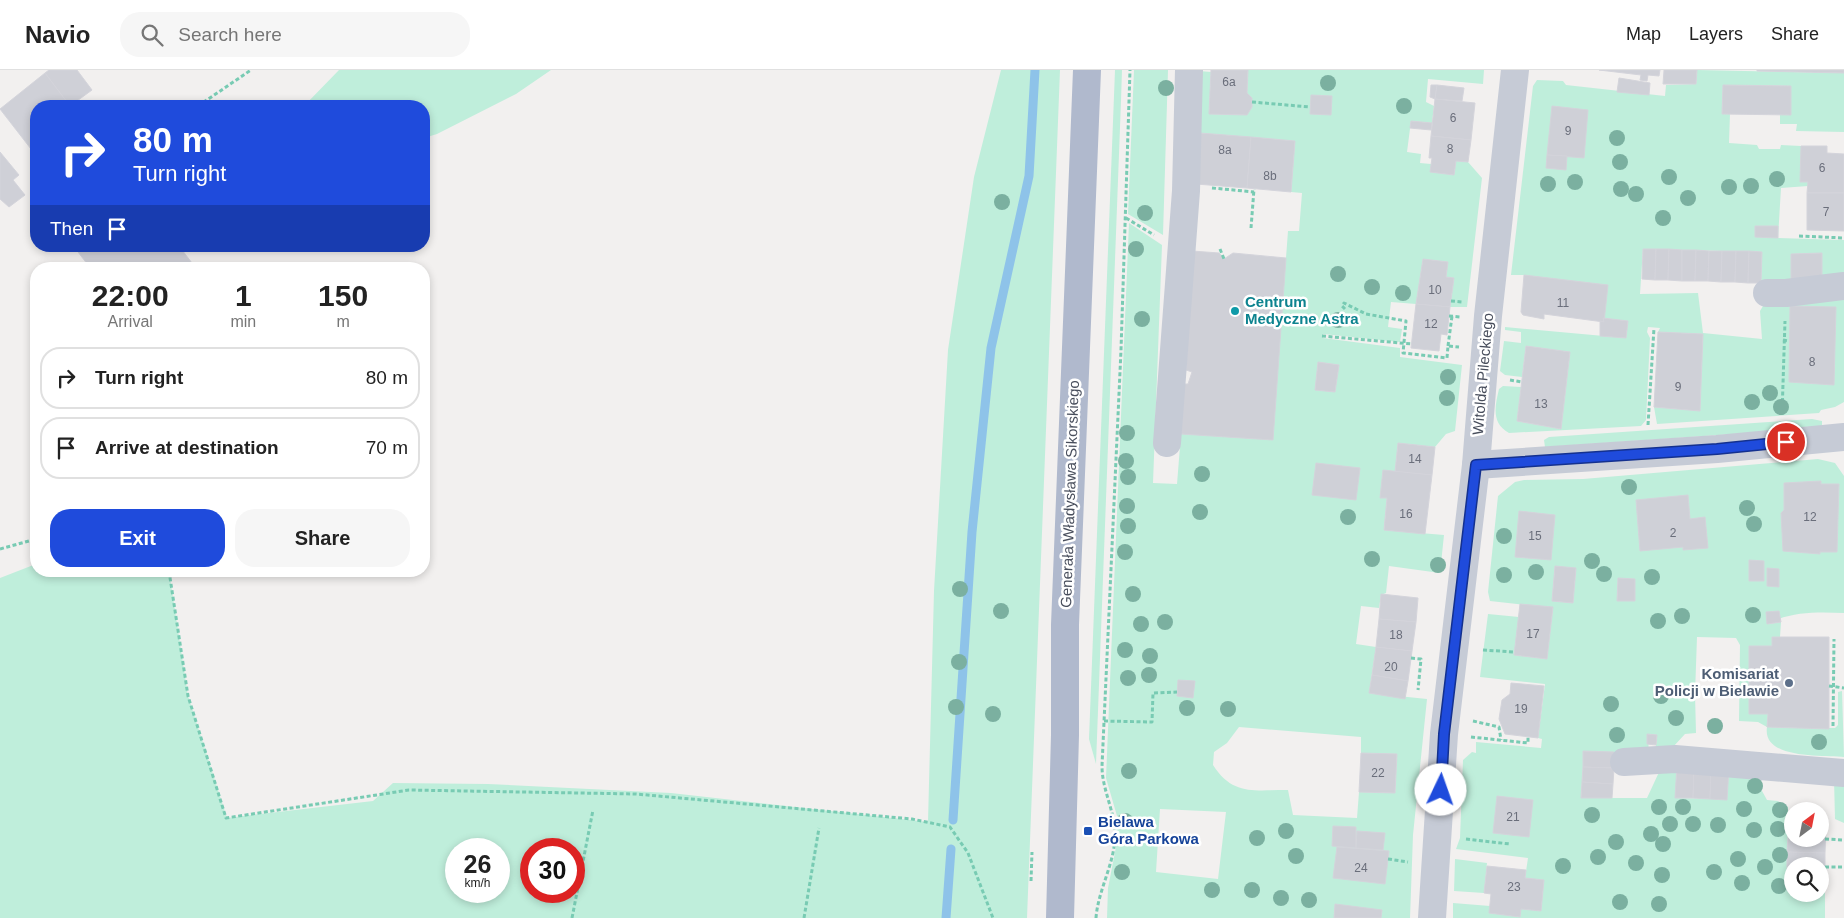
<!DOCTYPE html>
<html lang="en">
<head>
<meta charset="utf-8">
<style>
  body { margin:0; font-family:Helvetica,sans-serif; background:#f6f6f6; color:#222; height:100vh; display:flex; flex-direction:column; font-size:19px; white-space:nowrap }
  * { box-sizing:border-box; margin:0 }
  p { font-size:16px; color:#767676 }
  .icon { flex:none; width:28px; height:28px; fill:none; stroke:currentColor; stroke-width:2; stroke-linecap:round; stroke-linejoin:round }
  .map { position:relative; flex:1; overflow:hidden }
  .sheet { position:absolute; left:30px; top:192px; width:400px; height:315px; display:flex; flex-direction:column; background:#fff; border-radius:20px; box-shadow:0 2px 8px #0003 }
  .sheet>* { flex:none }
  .top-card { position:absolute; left:30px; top:30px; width:400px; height:152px; border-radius:20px; box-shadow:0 2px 8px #0003; background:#1f4bdc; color:#fff; overflow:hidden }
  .needle { width:32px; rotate:32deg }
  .fabs { position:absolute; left:1784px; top:732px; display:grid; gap:10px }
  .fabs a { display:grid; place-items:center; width:45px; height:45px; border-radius:50%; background:#fff; box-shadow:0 2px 8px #0003; font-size:25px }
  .speed { position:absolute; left:445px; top:768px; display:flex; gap:10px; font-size:25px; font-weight:700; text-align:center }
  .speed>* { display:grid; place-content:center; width:65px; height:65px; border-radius:50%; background:#fff; box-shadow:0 2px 8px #0003; line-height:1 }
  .speed small { font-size:12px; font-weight:400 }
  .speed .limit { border:8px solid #d22; background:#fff; color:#111 }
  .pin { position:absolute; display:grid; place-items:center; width:42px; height:42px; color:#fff; margin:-21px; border:2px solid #fff; border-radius:50%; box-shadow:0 1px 5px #0007 }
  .me { position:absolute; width:55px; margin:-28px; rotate:3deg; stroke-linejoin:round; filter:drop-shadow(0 0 4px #0008) }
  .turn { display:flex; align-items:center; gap:18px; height:105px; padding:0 20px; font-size:22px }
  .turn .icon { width:65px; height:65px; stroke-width:2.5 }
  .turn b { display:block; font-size:35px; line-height:42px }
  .then { display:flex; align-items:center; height:48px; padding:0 20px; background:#0003; gap:10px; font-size:19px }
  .eta { display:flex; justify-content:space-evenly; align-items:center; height:85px; text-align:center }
  .eta b { font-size:30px; font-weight:600; line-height:35px }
  .button { display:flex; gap:10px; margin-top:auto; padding:10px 20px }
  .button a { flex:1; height:58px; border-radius:20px; background:#1f4bdc; color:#fff; font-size:20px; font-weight:600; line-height:58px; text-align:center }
  .button a+a { background:#f6f6f6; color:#222 }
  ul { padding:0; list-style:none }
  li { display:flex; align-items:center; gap:15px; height:62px; margin:0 10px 8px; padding:0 10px; border:2px solid #e0e0e0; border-radius:20px }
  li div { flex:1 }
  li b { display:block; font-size:19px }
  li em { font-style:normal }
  header { display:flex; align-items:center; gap:30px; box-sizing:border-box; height:70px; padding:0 25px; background:#fff; border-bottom:1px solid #e0e0e0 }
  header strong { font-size:24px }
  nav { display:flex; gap:28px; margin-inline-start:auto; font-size:18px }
  .search { width:350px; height:45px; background:#f6f6f6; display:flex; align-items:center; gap:12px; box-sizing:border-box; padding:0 18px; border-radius:20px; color:#767676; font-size:19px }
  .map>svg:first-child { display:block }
  .green { fill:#bfeedb; fill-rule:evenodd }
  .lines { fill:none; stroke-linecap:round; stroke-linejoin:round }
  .stream { stroke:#8ec3e9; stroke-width:9 }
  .building { fill:#cfd0d7; stroke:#d4d4db }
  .path { stroke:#78cbb3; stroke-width:3; stroke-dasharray:4 2.5; stroke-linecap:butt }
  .minor { stroke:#c6cbd6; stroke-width:28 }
  .major { stroke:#b0b9cd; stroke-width:28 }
  .tree { fill:#7bb0a0 }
  .route-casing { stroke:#14318f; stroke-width:12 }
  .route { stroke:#1f4bdc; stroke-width:9 }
  .culture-dot { fill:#0f9aa8; stroke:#fff; stroke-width:2 }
  .service-dot { fill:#5c6f8a; stroke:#fff; stroke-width:2 }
  .transit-dot { fill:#1a4fb4; stroke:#fff; stroke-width:2 }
  .labels { text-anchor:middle; stroke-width:5; stroke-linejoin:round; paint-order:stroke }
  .number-label { font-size:12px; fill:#6a6e7b }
  .culture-label { font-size:15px; font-weight:bold; fill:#0d838f; stroke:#fff; text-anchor:start }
  .street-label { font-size:15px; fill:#484e5c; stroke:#fff }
  .service-label { font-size:15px; font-weight:bold; fill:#4e5e75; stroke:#fff; text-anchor:end }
  .transit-label { font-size:15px; font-weight:bold; fill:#164399; stroke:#fff; text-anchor:start }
</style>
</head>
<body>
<header>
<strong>Navio</strong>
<div class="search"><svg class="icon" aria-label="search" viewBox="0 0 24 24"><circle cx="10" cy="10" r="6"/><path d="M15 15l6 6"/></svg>Search here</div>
<nav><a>Map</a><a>Layers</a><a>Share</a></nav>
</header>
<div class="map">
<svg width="1844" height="848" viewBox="0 0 1844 848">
  <rect width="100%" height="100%" fill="#f2f0ef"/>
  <g class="green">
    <path d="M339 0H551L516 24 437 64 424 68V36H304Z"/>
    <path d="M1001 0H1060L1027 848H0V508L36 494V501H169L188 626 227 748 373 731 393 713 488 714 671 723 928 752 934 521 948 280 974 107ZM456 779H499V821H456ZM531 779H574V821H531Z"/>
    <path d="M1115 0H1122L1121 31 1096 694 1089 669Z"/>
    <path d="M1134 0H1168L1163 165 1128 144Z"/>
    <path d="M1248 0H1484L1483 14 1428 9 1426 32 1434 36 1432 53 1411 51 1407 82 1421 84 1420 93 1431 94V102L1454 105 1456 91 1468 92 1482 108 1467 237H1450L1454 208 1446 207 1448 192 1423 189 1416 234 1391 232 1388 257 1402 259 1400 272 1323 264V268L1400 278V287L1462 295 1455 361 1446 364 1435 377 1398 373 1395 402 1381 428H1387L1384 460 1444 465 1440 503 1389 496 1386 523 1381 525 1379 538 1361 536 1356 574 1376 577 1369 623 1427 629 1413 765 1410 848H1107L1108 818 1116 777 1117 746 1106 708 1129 153 1162 175 1153 413 1177 414 1181 364 1286 188 1288 161H1299L1302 123 1291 122 1295 71 1200 63 1199 1 1211 2 1209 44 1246 45 1252 37V28L1247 23ZM1318 292 1339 295 1335 322 1315 320ZM1239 657 1361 667V683L1397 684 1395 723 1359 722 1357 748 1293 745 1288 720C1254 720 1233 726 1213 695L1214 682 1227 673ZM1160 739 1226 742 1218 809 1156 802Z"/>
    <path d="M1697 0 1844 3V62L1796 61 1797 54H1780V44H1791V16L1723 15 1722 43 1730 44 1729 73 1757 75 1759 79H1780L1781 75 1801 76V111L1808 112V116L1781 118 1778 168 1844 170V209L1822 212V183L1791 184V212L1761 213 1762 182 1643 179 1640 224 1698 223 1703 263 1762 269 1760 241 1766 231 1844 224V332L1835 337 1821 340 1819 343 1657 354 1654 337 1700 341 1703 264 1658 262 1660 258 1648 257 1647 262 1650 268 1646 350 1641 356 1509 363C1491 353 1495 336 1499 319L1503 316 1521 317 1517 351 1561 359 1570 282 1526 276 1522 307 1505 305 1500 301 1504 271 1521 273V262L1505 260V257L1626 268 1628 251 1603 248 1524 205H1511L1533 16 1537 10 1563 11 1566 15 1665 26 1666 15 1696 14Z"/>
    <path d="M1812 349 1822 351V355L1819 358 1545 377 1544 370 1549 367Z"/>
    <path d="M1818 389 1835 393 1844 406V543C1819 542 1790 541 1768 554L1781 552 1780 567H1772V576L1749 577V599L1754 600V602L1749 644H1768L1767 657 1835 658 1838 655V622L1842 621 1844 687C1824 685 1762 690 1767 657L1758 652 1739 651 1740 575 1736 568 1697 567 1695 624 1696 663 1685 664 1673 677 1655 686 1657 665 1648 664 1649 687 1584 681 1581 728H1647L1660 700 1676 699V728L1727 729 1729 697 1751 701 1767 730 1778 731 1788 737 1787 811H1791V822L1820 824V810H1825V848H1453V833L1490 836V843L1520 847 1521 839 1541 841 1544 810 1525 808 1528 788 1456 779 1460 768 1463 690 1472 682 1476 683V672L1541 678 1542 669 1538 668 1545 614 1480 607 1488 544 1519 547 1514 585 1547 589 1553 538 1490 531 1488 522 1498 426 1515 412 1524 410 1583 409ZM1555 496 1576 499 1573 533 1552 531ZM1618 508 1635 509V531H1617Z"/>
    <path d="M1834 709 1844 710V753L1835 749Z"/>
    <path d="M1455 789 1487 793 1484 823 1454 821Z"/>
  </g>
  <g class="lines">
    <g class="stream">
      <path d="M953 750 972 462 991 278 1029 106 1035 0"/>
      <path d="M946 848 951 779"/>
    </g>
  </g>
  <g class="building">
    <path d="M49 0H77L92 20 70 36 45 3Z"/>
    <path d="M1211 0H1248L1247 23 1252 28V37L1247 45 1209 44Z"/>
    <path d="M1599 0H1660L1659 6 1648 5 1647 11 1640 10 1641 5Z"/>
    <path d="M1664 0H1697L1696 14H1663Z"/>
    <path d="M1757 0H1844V3L1757 1Z"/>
    <path d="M45 3 70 36H36V74L31 79 0 39Z"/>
    <path d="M1619 8 1650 13 1649 25 1617 22Z"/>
    <path d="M1431 15H1437L1435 29 1430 27Z"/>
    <path d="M1437 15 1464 18 1462 31 1435 29Z"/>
    <path d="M1723 15 1791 16V45L1722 44Z"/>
    <path d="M1311 25 1332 26 1331 45 1310 44Z"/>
    <path d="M1435 29 1475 33 1471 70 1431 66Z"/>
    <path d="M1552 36 1588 40 1584 88 1547 85Z"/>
    <path d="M1411 51 1432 53 1431 60 1410 58Z"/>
    <path d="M1200 63 1251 67 1247 118 1196 114Z"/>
    <path d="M1431 66 1471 70 1468 92 1456 91 1454 105 1430 102 1432 88H1429Z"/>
    <path d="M1251 67 1295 71 1291 122 1247 118Z"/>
    <path d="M1801 76H1827V83L1844 84V123H1807L1808 112H1800Z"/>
    <path d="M0 82 19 105 13 110 25 125 9 137 0 129Z"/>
    <path d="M1547 85 1567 86 1566 100 1546 98Z"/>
    <path d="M1807 123H1844V161L1807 160Z"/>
    <path d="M1755 156H1778V168L1755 167Z"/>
    <path d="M68 176H179L195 197 91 199 75 178 71 181Z"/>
    <path d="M1643 179H1656L1655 210 1642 209Z"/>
    <path d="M1656 179H1669L1668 210H1655Z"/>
    <path d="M1669 179 1682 180V211L1668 210Z"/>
    <path d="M1682 180H1696L1695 211H1682Z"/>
    <path d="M1696 180 1709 181 1708 211H1695Z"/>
    <path d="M1192 181 1219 183 1224 189 1233 183 1286 188 1273 370 1181 364 1184 314H1188L1192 302 1186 300Z"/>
    <path d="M1709 181H1722L1721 212 1708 211Z"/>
    <path d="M1722 181H1736L1735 212H1721Z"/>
    <path d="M1736 181H1749L1748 213 1735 212Z"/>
    <path d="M1749 181 1762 182 1761 213H1748Z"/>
    <path d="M1822 183V212H1791V184Z"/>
    <path d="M1423 189 1448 192 1446 207 1454 208 1450 237 1416 234Z"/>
    <path d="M1524 205 1608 215 1604 252 1544 244V249L1523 245 1521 242Z"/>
    <path d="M1416 234 1450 237 1447 265 1441 264 1439 281 1411 278Z"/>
    <path d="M1790 236 1836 237 1834 315 1789 312Z"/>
    <path d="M1603 248 1628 251 1626 268 1600 266V251L1604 252Z"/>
    <path d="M1658 262 1703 264 1700 341 1654 337Z"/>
    <path d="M1526 276 1570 282 1561 359 1517 351Z"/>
    <path d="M1318 292 1339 295 1335 322 1315 320Z"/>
    <path d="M1398 373 1435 377 1432 405 1395 402Z"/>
    <path d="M1316 393 1360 398 1356 430 1312 425Z"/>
    <path d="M1383 400 1432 405 1425 464 1384 460 1387 428H1380Z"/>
    <path d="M1821 411V414H1839L1837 482H1820V484L1783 481 1781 443 1784 440V413Z"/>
    <path d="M1688 425 1690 449 1705 447 1708 478 1683 480V477L1640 481 1636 430Z"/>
    <path d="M1519 441 1555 445 1551 490 1515 487Z"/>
    <path d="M1749 490 1764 491V511H1749Z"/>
    <path d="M1555 496 1576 498 1573 533 1552 531Z"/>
    <path d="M1767 498 1779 499V517L1767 516Z"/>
    <path d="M1618 508 1635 509V531H1617Z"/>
    <path d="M1381 524 1418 528 1416 552 1379 549Z"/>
    <path d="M1520 534 1553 537 1547 589 1514 585Z"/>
    <path d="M1779 541 1781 552 1767 554 1766 542Z"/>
    <path d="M1379 549 1416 552 1412 581 1376 577Z"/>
    <path d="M1772 567H1829V659L1767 657 1768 644H1749V607L1754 605V600H1749V576H1772Z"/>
    <path d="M1376 577 1412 581 1408 611 1372 605Z"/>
    <path d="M1372 605 1408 611 1405 629 1369 623Z"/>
    <path d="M1178 610 1195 611 1193 628 1177 626Z"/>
    <path d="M1511 613 1544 616 1538 668 1505 664 1499 649 1502 630 1510 624Z"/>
    <path d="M1647 664 1657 665 1656 675 1647 674Z"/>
    <path d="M1583 681 1614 682V698L1583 697Z"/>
    <path d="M1361 683 1397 684 1395 723 1359 722Z"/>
    <path d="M1677 695 1694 696 1693 728H1675Z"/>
    <path d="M1694 696H1711L1710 729 1693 728Z"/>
    <path d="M1711 696 1729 697 1727 730 1710 729Z"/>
    <path d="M1583 697 1614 698 1613 714 1582 712Z"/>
    <path d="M1582 712 1613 714 1612 728H1581Z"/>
    <path d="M1497 726 1533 730 1529 767 1493 763Z"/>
    <path d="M1789 755H1792V769H1820V756H1826L1825 783 1787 782Z"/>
    <path d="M1333 756 1356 757V778L1332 776Z"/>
    <path d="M1357 761 1385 763 1383 780 1356 778Z"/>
    <path d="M1337 777 1389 781 1385 814 1333 808Z"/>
    <path d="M1787 782 1825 783V810H1820V796H1792V823H1791V811H1787Z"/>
    <path d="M1487 796 1526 800 1525 808 1544 810 1541 841 1521 839 1520 847 1489 843 1491 824 1484 823Z"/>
    <path d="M1335 834 1382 840 1381 848H1334Z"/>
  </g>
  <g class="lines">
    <g class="path">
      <path d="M1252 32 1310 37"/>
      <path d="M198 36 251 0"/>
      <path d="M1212 118 1254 122"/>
      <path d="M1126 148 1154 165"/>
      <path d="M1251 158 1254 119"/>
      <path d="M1799 166 1844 168"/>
      <path d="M1220 179 1224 189"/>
      <path d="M1451 231 1462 232"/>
      <path d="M1345 239 1342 236 1344 233 1366 244 1406 251 1403 283 1447 288 1448 276 1459 277"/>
      <path d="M1449 246 1460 247"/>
      <path d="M1322 266 1412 274"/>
      <path d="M1783 270 1789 271"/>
      <path d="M1448 276 1452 246"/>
      <path d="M1510 310 1522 312"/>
      <path d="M1782 345 1785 251"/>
      <path d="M1648 355 1654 258"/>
      <path d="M0 479 36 469"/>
      <path d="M169 501 188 626 226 748 409 720 636 724 912 749 950 757 968 783 993 848"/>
      <path d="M1483 580 1514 582"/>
      <path d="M1411 588 1421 589 1418 620"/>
      <path d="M1829 616 1844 618"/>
      <path d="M1104 651 1152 652 1153 623 1177 622"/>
      <path d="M1473 651 1499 657 1501 670"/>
      <path d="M1833 656 1834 569"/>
      <path d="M1471 667 1528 673V667"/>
      <path d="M1466 769 1510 774"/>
      <path d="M1825 769 1844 770"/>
      <path d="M1388 789 1408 792"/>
      <path d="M1825 797H1844"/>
      <path d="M1031 811 1032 782"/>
      <path d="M572 848 593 740"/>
      <path d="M804 848 819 758"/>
      <path d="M1096 848C1098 820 1115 793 1115 765 1115 741 1102 720 1102 696L1121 280 1130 0"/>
    </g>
    <g class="minor">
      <path d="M1767 223H1786L1844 216"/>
      <path d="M1167 373 1186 121 1189 0"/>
      <path d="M1476 395 1717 379 1844 367"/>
      <path d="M1624 692 1675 689 1844 703"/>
      <path d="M1432 848 1444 664 1476 395 1488 246 1515 0"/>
    </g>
    <path class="major" d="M1060 848 1065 665V555L1087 0"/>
  </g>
  <g class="tree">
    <circle cx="1328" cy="13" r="8"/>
    <circle cx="1166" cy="18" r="8"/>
    <circle cx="1404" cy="36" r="8"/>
    <circle cx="1617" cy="68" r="8"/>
    <circle cx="1620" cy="92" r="8"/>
    <circle cx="1669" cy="107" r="8"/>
    <circle cx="1777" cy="109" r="8"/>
    <circle cx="1575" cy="112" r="8"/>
    <circle cx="1548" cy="114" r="8"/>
    <circle cx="1751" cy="116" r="8"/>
    <circle cx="1729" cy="117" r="8"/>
    <circle cx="1621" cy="119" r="8"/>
    <circle cx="1636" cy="124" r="8"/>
    <circle cx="1688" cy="128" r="8"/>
    <circle cx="1002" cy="132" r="8"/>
    <circle cx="1145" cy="143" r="8"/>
    <circle cx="1663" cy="148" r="8"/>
    <circle cx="1136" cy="179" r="8"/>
    <circle cx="1338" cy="204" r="8"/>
    <circle cx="1372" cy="217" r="8"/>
    <circle cx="1403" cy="223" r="8"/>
    <circle cx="1142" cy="249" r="8"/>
    <circle cx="1338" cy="250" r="8"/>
    <circle cx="1448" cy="307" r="8"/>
    <circle cx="1770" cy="323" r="8"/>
    <circle cx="1447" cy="328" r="8"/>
    <circle cx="1752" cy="332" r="8"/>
    <circle cx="1781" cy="337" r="8"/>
    <circle cx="1127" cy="363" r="8"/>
    <circle cx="1126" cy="391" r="8"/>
    <circle cx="1202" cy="404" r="8"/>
    <circle cx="1128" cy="407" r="8"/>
    <circle cx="1629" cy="417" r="8"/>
    <circle cx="1127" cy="436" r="8"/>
    <circle cx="1747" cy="438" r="8"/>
    <circle cx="1200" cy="442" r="8"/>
    <circle cx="1348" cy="447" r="8"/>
    <circle cx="1754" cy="454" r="8"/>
    <circle cx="1128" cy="456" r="8"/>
    <circle cx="1504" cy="466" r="8"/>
    <circle cx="1125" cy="482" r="8"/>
    <circle cx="1372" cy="489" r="8"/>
    <circle cx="1592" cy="491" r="8"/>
    <circle cx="1438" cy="495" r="8"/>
    <circle cx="1536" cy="502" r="8"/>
    <circle cx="1604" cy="504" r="8"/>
    <circle cx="1504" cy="505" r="8"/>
    <circle cx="1652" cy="507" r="8"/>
    <circle cx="960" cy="519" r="8"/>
    <circle cx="1133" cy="524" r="8"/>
    <circle cx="1001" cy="541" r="8"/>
    <circle cx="1753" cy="545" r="8"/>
    <circle cx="1682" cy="546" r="8"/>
    <circle cx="1658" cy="551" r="8"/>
    <circle cx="1165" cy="552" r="8"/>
    <circle cx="1141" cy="554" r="8"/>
    <circle cx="1125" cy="580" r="8"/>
    <circle cx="1150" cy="586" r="8"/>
    <circle cx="959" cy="592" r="8"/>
    <circle cx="1149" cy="605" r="8"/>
    <circle cx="1128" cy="608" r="8"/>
    <circle cx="1661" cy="626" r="8"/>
    <circle cx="1611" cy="634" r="8"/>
    <circle cx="956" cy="637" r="8"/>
    <circle cx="1187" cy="638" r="8"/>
    <circle cx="1228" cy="639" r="8"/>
    <circle cx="993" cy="644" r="8"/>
    <circle cx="1676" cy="648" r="8"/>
    <circle cx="1715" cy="656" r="8"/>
    <circle cx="1617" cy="665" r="8"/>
    <circle cx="1819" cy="672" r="8"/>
    <circle cx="1129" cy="701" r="8"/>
    <circle cx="1755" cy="716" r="8"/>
    <circle cx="1659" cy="737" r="8"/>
    <circle cx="1683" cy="737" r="8"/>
    <circle cx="1744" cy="739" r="8"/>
    <circle cx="1780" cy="740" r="8"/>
    <circle cx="1592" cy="745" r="8"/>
    <circle cx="1125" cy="751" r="8"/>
    <circle cx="1670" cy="754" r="8"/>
    <circle cx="1693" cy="754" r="8"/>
    <circle cx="1718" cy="755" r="8"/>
    <circle cx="1778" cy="759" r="8"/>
    <circle cx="1754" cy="760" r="8"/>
    <circle cx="1286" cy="761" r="8"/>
    <circle cx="1651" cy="764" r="8"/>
    <circle cx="1257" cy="768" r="8"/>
    <circle cx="1616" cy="772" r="8"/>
    <circle cx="1663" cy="774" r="8"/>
    <circle cx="1780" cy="785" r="8"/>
    <circle cx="1296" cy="786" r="8"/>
    <circle cx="1598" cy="787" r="8"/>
    <circle cx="1738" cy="789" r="8"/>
    <circle cx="1636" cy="793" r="8"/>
    <circle cx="1563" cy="796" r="8"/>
    <circle cx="1765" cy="797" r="8"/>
    <circle cx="1122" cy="802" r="8"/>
    <circle cx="1714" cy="802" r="8"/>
    <circle cx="1662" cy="805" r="8"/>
    <circle cx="1742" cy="813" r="8"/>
    <circle cx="1779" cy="816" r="8"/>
    <circle cx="1212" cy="820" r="8"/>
    <circle cx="1252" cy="820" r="8"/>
    <circle cx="1281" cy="828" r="8"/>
    <circle cx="1309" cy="830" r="8"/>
    <circle cx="1620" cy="832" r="8"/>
    <circle cx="1659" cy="834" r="8"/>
  </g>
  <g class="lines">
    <g class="route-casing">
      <path id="route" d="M1441 720 1444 664 1476 395 1717 379 1786 372"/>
    </g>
    <use href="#route" class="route"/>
  </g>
  <circle class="culture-dot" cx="1235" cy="241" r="5"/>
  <circle class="service-dot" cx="1789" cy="613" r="5"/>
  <rect class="transit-dot" x="1083" y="756" width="10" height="10" rx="2.5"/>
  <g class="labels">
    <g class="number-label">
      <text x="1229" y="16">6a</text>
      <text x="1453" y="52">6</text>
      <text x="1568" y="65">9</text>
      <text x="1450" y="83">8</text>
      <text x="1225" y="84">8a</text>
      <text x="1822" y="102">6</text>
      <text x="1270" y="110">8b</text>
      <text x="1826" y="146">7</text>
      <text x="1435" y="224">10</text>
      <text x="1563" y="237">11</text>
      <text x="1431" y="258">12</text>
      <text x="1812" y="296">8</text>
      <text x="1678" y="321">9</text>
      <text x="1541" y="338">13</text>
      <text x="1415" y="393">14</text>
      <text x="1406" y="448">16</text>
      <text x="1810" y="451">12</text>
      <text x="1673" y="467">2</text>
      <text x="1535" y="470">15</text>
      <text x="1533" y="568">17</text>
      <text x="1396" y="569">18</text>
      <text x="1391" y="601">20</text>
      <text x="1521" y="643">19</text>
      <text x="1378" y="707">22</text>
      <text x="1513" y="751">21</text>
      <text x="1361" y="802">24</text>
      <text x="1514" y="821">23</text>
    </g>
    <g class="culture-label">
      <text x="1245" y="237">Centrum<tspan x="1245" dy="17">Medyczne Astra</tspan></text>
    </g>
    <g class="street-label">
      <text transform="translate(1483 304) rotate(-85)" y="5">Witolda Pileckiego</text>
      <text transform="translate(1070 424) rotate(-88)" y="5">Generała Władysława Sikorskiego</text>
    </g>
    <g class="service-label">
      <text x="1779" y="609">Komisariat<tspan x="1779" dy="17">Policji w Bielawie</tspan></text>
    </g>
    <g class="transit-label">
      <text x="1098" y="757">Bielawa<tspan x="1098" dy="17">Góra Parkowa</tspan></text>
    </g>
  </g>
</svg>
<div class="fabs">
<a><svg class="needle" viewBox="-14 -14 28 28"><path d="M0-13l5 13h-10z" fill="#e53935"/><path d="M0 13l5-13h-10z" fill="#767676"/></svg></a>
<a><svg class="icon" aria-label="search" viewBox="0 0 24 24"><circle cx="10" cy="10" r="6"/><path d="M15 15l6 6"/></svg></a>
</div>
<div class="speed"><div>26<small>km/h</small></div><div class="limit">30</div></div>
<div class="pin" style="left:1786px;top:372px;background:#d93025"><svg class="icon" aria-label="arrive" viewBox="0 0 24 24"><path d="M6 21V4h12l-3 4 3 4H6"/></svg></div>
<svg class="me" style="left:1441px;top:720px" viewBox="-20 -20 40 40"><circle r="19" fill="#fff"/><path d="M0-13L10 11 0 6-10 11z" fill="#1f4bdc"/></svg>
<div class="top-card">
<div class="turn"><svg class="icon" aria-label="right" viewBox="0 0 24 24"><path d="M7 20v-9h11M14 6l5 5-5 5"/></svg><div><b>80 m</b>Turn right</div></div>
<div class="then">Then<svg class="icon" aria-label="arrive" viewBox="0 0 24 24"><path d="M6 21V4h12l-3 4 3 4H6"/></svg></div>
</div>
<section class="sheet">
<div class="eta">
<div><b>22:00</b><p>Arrival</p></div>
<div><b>1</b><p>min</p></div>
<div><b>150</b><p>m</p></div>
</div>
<ul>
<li><svg class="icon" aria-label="right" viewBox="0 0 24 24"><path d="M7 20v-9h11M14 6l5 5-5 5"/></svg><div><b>Turn right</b></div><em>80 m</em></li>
<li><svg class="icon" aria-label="arrive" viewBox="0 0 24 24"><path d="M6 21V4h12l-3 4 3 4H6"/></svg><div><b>Arrive at destination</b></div><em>70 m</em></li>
</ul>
<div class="button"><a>Exit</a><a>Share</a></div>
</section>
</div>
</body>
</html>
